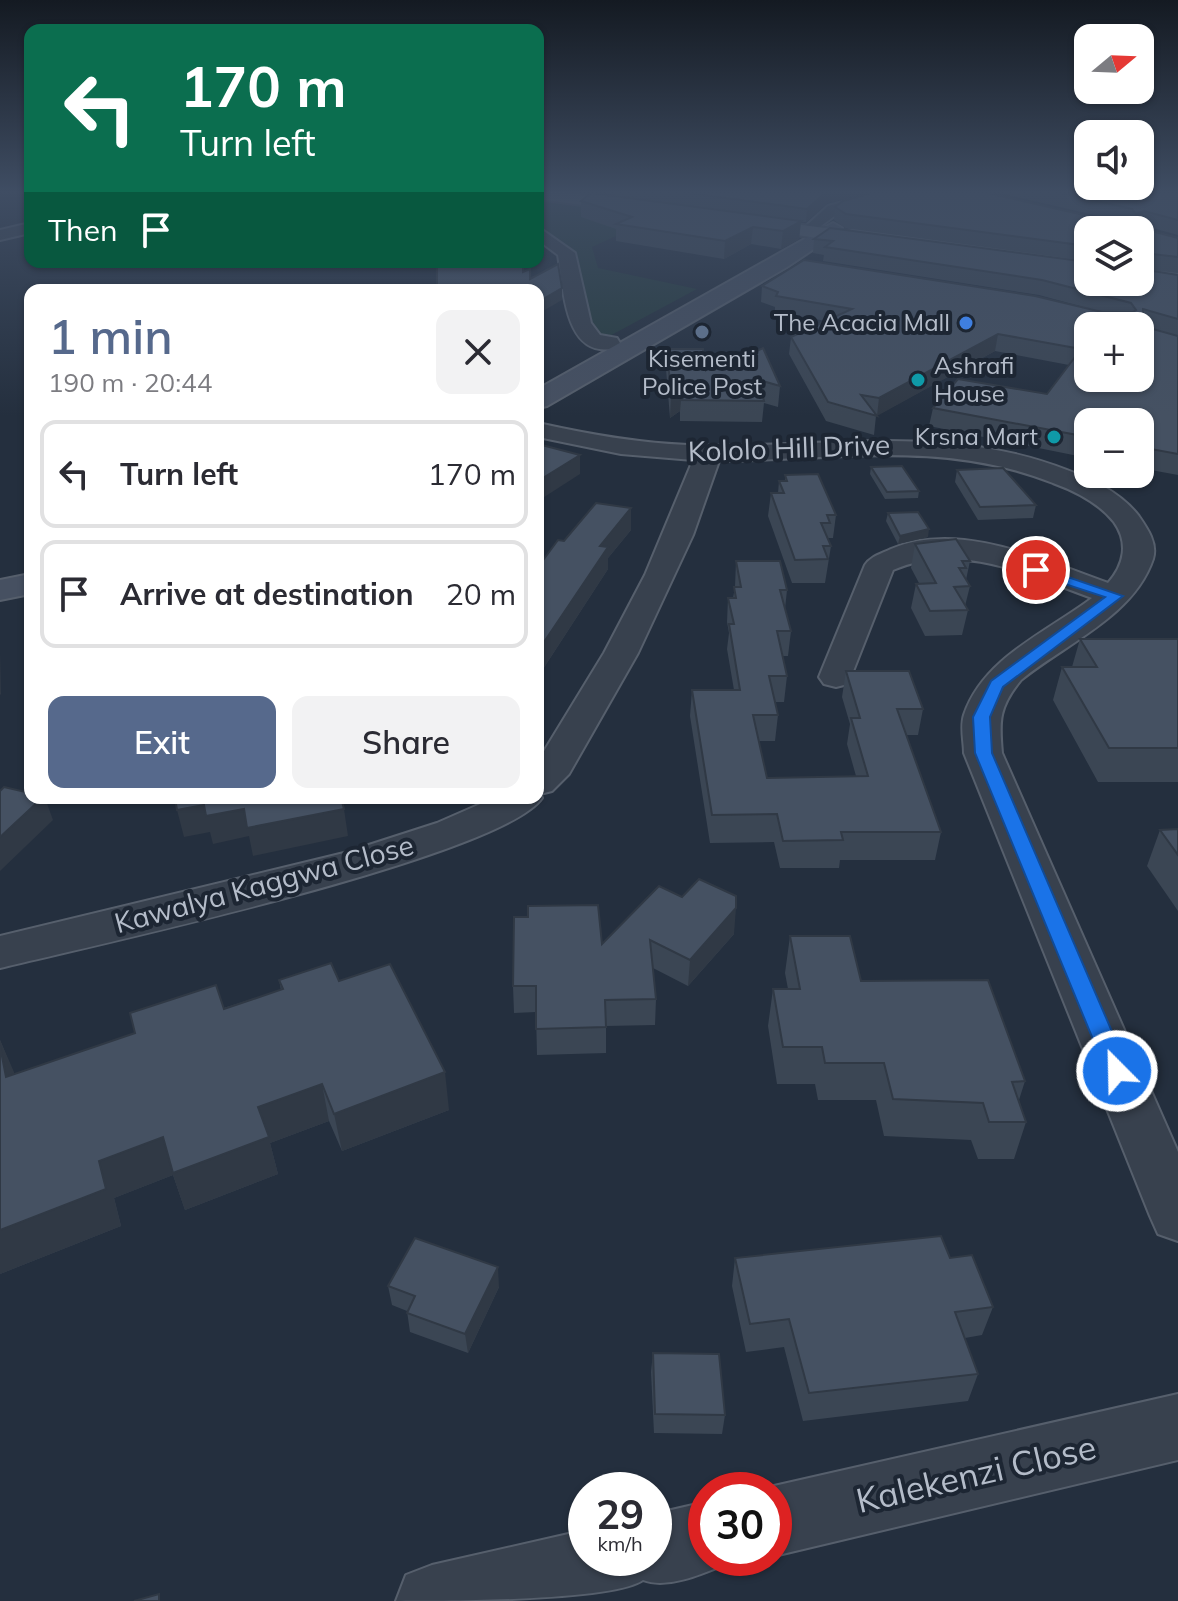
<!DOCTYPE html>
<html lang="en">
<head>
<meta charset="utf-8">
<style>
  body { margin:0; font-family:Mulish,sans-serif; background:#f2f2f3; color:#2b2b33; height:100vh; display:flex; flex-direction:column; font-size:30px; white-space:nowrap }
  * { box-sizing:border-box; margin:0 }
  p { font-size:26px; color:#7c7c81 }
  .icon { flex:none; width:44px; height:44px; fill:none; stroke:currentColor; stroke-width:2; stroke-linecap:round; stroke-linejoin:round }
  .map { position:relative; flex:1; overflow:hidden }
  .sheet { position:absolute; left:24px; top:284px; width:520px; height:520px; display:flex; flex-direction:column; background:#fff; border-radius:16px; box-shadow:0 2px 6px #0004 }
  .sheet>* { flex:none }
  .hud { position:absolute; left:24px; top:24px; width:520px; height:244px; border-radius:16px; box-shadow:0 2px 6px #0004; background:#0b6e4f; color:#fff; overflow:hidden }
  .needle { width:52px; rotate:71deg }
  .buttons { position:absolute; left:1074px; top:24px; display:grid; gap:16px }
  .buttons a { display:grid; place-items:center; width:80px; height:80px; border-radius:16px; background:#fff; box-shadow:0 2px 6px #0004; font-size:40px }
  .speed { position:absolute; left:568px; top:1472px; display:flex; gap:16px; font-size:40px; font-weight:700; text-align:center }
  .speed>* { display:grid; place-content:center; width:104px; height:104px; border-radius:50%; background:#fff; box-shadow:0 2px 6px #0004; line-height:1 }
  .speed small { font-size:20px; font-weight:400 }
  .speed .limit { border:12px solid #d22; background:#fff; color:#111 }
  .pin { position:absolute; display:grid; place-items:center; width:68px; height:68px; color:#fff; margin:-34px; border:4px solid #fff; border-radius:50%; box-shadow:0 2px 8px #0007 }
  .me { position:absolute; width:88px; margin:-44px; rotate:337deg; stroke-linejoin:round; filter:drop-shadow(0 0 6px #0008) }
  .turn { display:flex; align-items:center; gap:28px; height:168px; padding:0 24px; font-size:36px }
  .turn .icon { width:104px; height:104px; stroke-width:2.5 }
  .turn b { display:block; font-size:56px; line-height:68px }
  .then { display:flex; align-items:center; height:76px; padding:0 24px; background:#0003; gap:16px; font-size:30px }
  .round { display:grid; place-items:center; flex:none; width:84px; height:84px; border-radius:16px; background:#f2f2f3 }
  .summary { display:flex; align-items:center; justify-content:space-between; height:136px; padding:0 24px }
  h1 { font-size:48px; font-weight:600; line-height:60px; color:#56698c }
  .button { display:flex; gap:16px; margin-top:auto; padding:16px 24px }
  .button a { flex:1; height:92px; border-radius:16px; background:#56698c; color:#fff; font-size:32px; font-weight:600; line-height:92px; text-align:center }
  .button a+a { background:#f2f2f3; color:#2b2b33 }
  ul { padding:0; list-style:none }
  li { display:flex; align-items:center; gap:24px; height:108px; margin:0 16px 12px; padding:0 8px; border:4px solid #e1e1e2; border-radius:16px }
  li div { flex:1 }
  li b { display:block; font-size:30px }
  li em { font-style:normal }
  .map>svg:first-child { display:block }
  .green { fill:#263c3f }
  .lines { fill:none; stroke-linecap:round; stroke-linejoin:round }
  .minor-casing { stroke:#565f6c; stroke-width:4 }
  .secondary-casing { stroke:#565f6c; stroke-width:4 }
  .primary-casing { stroke:#414a57; stroke-width:4 }
  .minor { fill:#38414e; fill-rule:evenodd }
  .secondary { fill:#465061; fill-rule:evenodd }
  .primary { fill:#56606e; fill-rule:evenodd }
  .wall { fill:#3b4654 }
  .shaded-wall { fill:#303945 }
  .building { fill:#455162; stroke:#303945; stroke-width:2; fill-rule:evenodd }
  .route { fill:#1a73e8; stroke:#114b97; stroke-width:2 }
  .shop-dot { fill:#3f7fe0; stroke:#1d2633; stroke-width:3 }
  .service-dot { fill:#5c6f8a; stroke:#1d2633; stroke-width:3 }
  .culture-dot { fill:#0f9aa8; stroke:#1d2633; stroke-width:3 }
  .labels { text-anchor:middle; stroke-width:8; stroke-linejoin:round; paint-order:stroke }
  .far-poi-label { font-size:24px; fill:#b4bcc9; stroke:#1d2633; text-anchor:end }
  .street-label { font-size:28px; fill:#b4bcc9; stroke:#1d2633 }
  .near-street-label { font-size:34px; fill:#b4bcc9; stroke:#1d2633 }
</style>
</head>
<body>
<div class="map">
<svg width="1178" height="1601" viewBox="0 0 1178 1601">
  <rect width="100%" height="100%" fill="#242f3e"/>
  <path class="green" d="M538 196 662 215 592 247 598 268 697 289 604 339 595 336 576 254 538 226Z"/>
  <g class="lines">
    <g class="minor-casing">
      <g id="minor">
        <path d="M881 192H908L840 212 814 231 806 226 828 206Z"/>
        <path d="M30 223V233L0 240V230Z"/>
        <path d="M538 227 575 253 591 323 600 335 617 338 620 343 617 348C564 361 564 289 558 255L538 240Z"/>
        <path d="M538 423C587 434 637 443 688 445 819 450 941 421 1067 470 1093 480 1120 492 1138 515 1147 528 1158 543 1153 559 1134 616 1065 644 1021 680 999 707 999 720 1002 753L1178 1152V1241L1158 1234 1150 1216 964 753C964 741 960 727 964 715 983 658 1047 632 1092 598 1028 575 960 541 893 570L848 684 836 687 824 684 819 677 865 565C871 556 881 554 891 549 959 520 1043 560 1108 583 1124 565 1129 543 1114 522 1099 503 1075 491 1053 483 943 439 833 460 719 461L693 535 638 653 569 774 552 791 540 794 542 798C502 857 90 946 0 968V936L344 853 437 823 494 798H538V761L604 653 645 575 693 460 621 454 538 437Z"/>
        <path d="M1178 1394V1460L774 1556V1490H765L774 1486Z"/>
        <path d="M706 1502V1558H732L731 1562C707 1572 668 1590 643 1580 614 1601 444 1601 396 1601L406 1575 432 1565 586 1530V1558H654V1514Z"/>
      </g>
    </g>
    <g class="secondary-casing">
      <g id="secondary">
        <path d="M833 223 842 228 839 232 787 267 547 406 538 408V389Z"/>
        <path d="M30 574V594L0 600V580Z"/>
      </g>
    </g>
    <g class="primary-casing">
      <g id="primary">
        <path d="M538 192H562L642 203 651 208 642 213 538 199Z"/>
        <path d="M742 217 848 231 857 225 1088 256V268L893 241 891 246 884 248 736 226 733 222Z"/>
        <path d="M1140 263 1178 268V280L1140 275Z"/>
      </g>
    </g>
    <use href="#minor" class="minor"/>
    <use href="#secondary" class="secondary"/>
    <use href="#primary" class="primary"/>
  </g>
  <g class="wall">
    <path d="M608 192H869L827 203 806 222H801L799 239 781 249 751 244 724 259 616 241V229L581 217V201L608 195Z"/>
    <path d="M996 192H1178V235L1142 225 1143 229 1178 237V273L1140 269 1088 230V261L845 228 834 220 835 207 1111 219Z"/>
    <path d="M814 239 1178 275V475L1140 468V422H1088V458L929 426 933 408 1047 394 1069 365 995 351 876 416 874 435 826 421 789 354 791 337 826 321 775 312V307L761 302 762 286 1098 311 1039 295 823 261 824 255 813 253Z"/>
    <path d="M667 349 706 370 713 362 780 386 778 407 764 403 762 422 680 421V411L670 418 666 369Z"/>
    <path d="M871 467 919 491 918 498 885 499 870 474Z"/>
    <path d="M957 470 1036 505 1033 518 978 520 955 482Z"/>
    <path d="M785 475 836 515 833 538H828L831 546 825 583H792L768 516 771 493H778L779 481H785Z"/>
    <path d="M888 513 928 537 898 544 886 521Z"/>
    <path d="M631 530 608 558V569L543 669 538 668V567L564 541Z"/>
    <path d="M915 544 970 561 966 580 970 586 965 606 968 610 962 635 925 636 911 608 916 584 919 583 911 568Z"/>
    <path d="M736 561 787 590 785 609 791 631 788 656H782L787 676 784 702H775L778 715 775 741H759L767 778 856 776 847 744 850 724 842 697 846 671 923 709 918 735H906L941 832 935 860H840L839 868H780L774 842 710 843 690 716 692 690H734L727 649 729 633 727 622 728 598H733L735 587Z"/>
    <path d="M1080 639H1178V782H1098L1053 700 1062 667H1072Z"/>
    <path d="M1178 829V911L1147 866 1160 830Z"/>
    <path d="M734 934 688 986 653 968 656 999 655 1025 606 1026V1053L537 1055 536 1012 514 1013 513 986 602 944Z"/>
    <path d="M790 936 1025 1081 1019 1100 1026 1122 1014 1159H978L971 1140 884 1136 876 1100H818L815 1084H777L768 1026 773 989H788L785 973Z"/>
    <path d="M279 980 339 981 449 1110 342 1151 329 1121 270 1143 278 1174 185 1210 173 1175 114 1198 121 1226 0 1274V1040L14 1074 281 990Z"/>
    <path d="M735 1258H950L993 1307 982 1335 965 1338 978 1374 968 1401 803 1421 784 1347 746 1352 732 1286Z"/>
    <path d="M388 1286 499 1287 468 1353 410 1332 407 1311 392 1305Z"/>
    <path d="M653 1353 725 1415 722 1434 654 1433 651 1372Z"/>
  </g>
  <g class="shaded-wall">
    <path d="M826 192H869L827 203 806 222 807 209Z"/>
    <path d="M1144 211 1141 225 1132 228 1136 214Z"/>
    <path d="M801 221 799 239 781 249 783 231Z"/>
    <path d="M753 227 751 244 724 259 725 241Z"/>
    <path d="M562 288V300L538 314V302Z"/>
    <path d="M998 334 995 351 877 416 879 398Z"/>
    <path d="M698 380 681 400 680 411 670 418 671 396Z"/>
    <path d="M580 455V474L538 501V481Z"/>
    <path d="M631 508V530L608 558V569L543 669 542 645 600 546Z"/>
    <path d="M929 529 928 537 898 544 900 536Z"/>
    <path d="M0 652 1 694 0 695Z"/>
    <path d="M42 798H45L53 820 0 871V837Z"/>
    <path d="M204 805 244 809H344L348 836 253 856 249 836 213 844 210 832 184 837 177 810Z"/>
    <path d="M736 908 734 934 688 986 690 960Z"/>
    <path d="M0 1040 14 1072 22 1114 6 1077 0 1046Z"/>
    <path d="M445 1072 449 1110 342 1151 334 1114Z"/>
    <path d="M322 1084 329 1121 270 1143 278 1174 185 1210 173 1175 114 1198 121 1226 0 1274V1230L99 1161 163 1137 258 1107Z"/>
    <path d="M498 1267 499 1287 468 1353 465 1334Z"/>
  </g>
  <g class="building">
    <path d="M682 192H826L807 209Z"/>
    <path d="M875 192H983L1101 219H1141L1143 229 1178 238V257L1144 253 1140 262V230H1088V246L846 214 835 207 843 201Z"/>
    <path d="M1056 192H1178V220L1144 211 1136 214 1132 209Z"/>
    <path d="M591 193 801 221 783 231 753 227 725 241 616 224 632 217 581 201Z"/>
    <path d="M830 228 1088 262V282H1140V269L1178 275V319L1143 309 1142 326 1178 336V454L1140 447V422H1088V437L933 408 958 379 1047 394 1081 349 998 334 879 398 861 395 877 416 828 402 791 337 852 309 776 296 778 292 762 286 804 260 1035 296 1102 312H1133L1136 310 1131 303 1042 280 825 247 833 241 814 239ZM1088 326H1140V378H1088Z"/>
    <path d="M437 262H523V272L530 269V279L558 264 562 288 538 302V290H437Z"/>
    <path d="M763 348 780 386 759 380 764 401 681 400 698 380 671 396 667 349H703L706 370 713 362H733Z"/>
    <path d="M538 444 580 455 538 481Z"/>
    <path d="M902 466 919 491 887 492 871 467Z"/>
    <path d="M1003 468 1036 505 980 507 957 470Z"/>
    <path d="M818 474 836 515H827L830 523H821L831 546H823L828 559 795 560 771 493H784L779 481H787L785 475Z"/>
    <path d="M596 503 631 508 600 546 608 547 542 645H538V567L558 540 564 541Z"/>
    <path d="M918 512 929 529 900 536 888 513Z"/>
    <path d="M956 539 970 561H962L966 568H959L970 586 954 587 968 610 930 611 916 584 936 583 915 544Z"/>
    <path d="M736 561H780L787 590H780L791 631H777L787 676H769L778 715H753L767 778 868 776 851 718H860L846 671H909L923 709H897L941 832H841L843 840 783 841 777 814 712 815 692 690H740L729 624H734L728 598H736L734 587H741Z"/>
    <path d="M1080 639H1178V748H1109L1062 667H1097Z"/>
    <path d="M4 787 30 793V798H42L0 837V791Z"/>
    <path d="M175 798H341L344 809 247 828 244 809 206 816 204 805 177 810Z"/>
    <path d="M1178 829V855L1160 830Z"/>
    <path d="M699 879 736 896V908L690 960 650 940 656 999 605 1000 606 1027 536 1029V986H513L514 917H528V906L598 905 602 944 659 886 682 897Z"/>
    <path d="M790 936H850L861 981 988 980 1025 1081 1012 1082 1026 1122H989L983 1103 893 1099 884 1063H825L822 1047H783L773 989H800Z"/>
    <path d="M331 963 339 981 390 964 445 1072 334 1114 322 1084 258 1107 269 1137 173 1173 163 1137 99 1161 106 1189 0 1230V1046L6 1077 135 1033 130 1013 216 985 224 1009 283 989 279 980Z"/>
    <path d="M941 1236 950 1258 972 1255 993 1307 955 1312 978 1374 809 1393 789 1319 750 1324 735 1258Z"/>
    <path d="M415 1238 498 1267 465 1334 407 1313 415 1296 388 1286Z"/>
    <path d="M653 1353 719 1354 725 1415 655 1414Z"/>
    <path d="M159 1594V1601H134Z"/>
  </g>
  <linearGradient id="sky" x2="0" y2="1"><stop stop-color="#141a22"/><stop offset="0.46" stop-color="#3f4d63"/><stop offset="1" stop-color="#3f4d63" stop-opacity="0"/></linearGradient>
  <rect width="1178" height="416" fill="url(#sky)"/>
  <path class="route" d="M1036 566 1123 596 1003 687 990 717 992 753 1129 1071 1125 1078 1117 1080 1109 1078 1106 1071 975 753 973 717 991 681 1105 597 1031 573V567Z"/>
  <circle class="shop-dot" cx="966" cy="323" r="8"/>
  <circle class="service-dot" cx="702" cy="332" r="8"/>
  <g class="culture-dot">
    <circle cx="918" cy="380" r="8"/>
    <circle cx="1054" cy="437" r="8"/>
  </g>
  <g class="labels">
    <g class="far-poi-label">
      <text x="950" y="331">The Acacia Mall</text>
      <text x="702" y="367" text-anchor="middle">Kisementi<tspan x="702" dy="28">Police Post</tspan></text>
      <text x="934" y="374" text-anchor="start">Ashrafi<tspan x="934" dy="28">House</tspan></text>
      <text x="1038" y="445">Krsna Mart</text>
    </g>
    <g class="street-label">
      <text transform="translate(789 448) rotate(-2)" y="10">Kololo Hill Drive</text>
      <text transform="translate(264 884) rotate(-15)" y="10">Kawalya Kaggwa Close</text>
    </g>
    <g class="near-street-label">
      <text transform="translate(976 1474) rotate(-13)" y="12">Kalekenzi Close</text>
    </g>
  </g>
</svg>
<div class="buttons">
<a><svg class="needle" viewBox="-14 -14 28 28"><path d="M0-13l5 13h-10z" fill="#e53935"/><path d="M0 13l5-13h-10z" fill="#7c7c81"/></svg></a>
<a><svg class="icon" aria-label="sound" viewBox="0 0 24 24"><path d="M4 9h4l5-4v14l-5-4H4zM17 9q2 3 0 6"/></svg></a>
<a><svg class="icon" aria-label="layers" viewBox="0 0 24 24"><path d="M12 4l9 5-9 5-9-5zM3 14l9 5 9-5"/></svg></a>
<a>+</a>
<a>−</a>
</div>
<div class="speed"><div>29<small>km/h</small></div><div class="limit">30</div></div>
<div class="pin" style="left:1036px;top:570px;background:#d93025"><svg class="icon" aria-label="arrive" viewBox="0 0 24 24"><path d="M6 21V4h12l-3 4 3 4H6"/></svg></div>
<svg class="me" style="left:1117px;top:1071px" viewBox="-20 -20 40 40"><circle r="17" fill="#1a73e8" stroke="#fff" stroke-width="3"/><path d="M0-11L8 9 0 5-8 9z" fill="#fff"/></svg>
<div class="hud">
<div class="turn"><svg class="icon" aria-label="left" viewBox="0 0 24 24"><path d="M17 20v-9H6M10 6l-5 5 5 5"/></svg><div><b>170 m</b>Turn left</div></div>
<div class="then">Then<svg class="icon" aria-label="arrive" viewBox="0 0 24 24"><path d="M6 21V4h12l-3 4 3 4H6"/></svg></div>
</div>
<section class="sheet">
<div class="summary"><div><h1>1 min</h1><p>190 m · 20:44</p></div><a class="round"><svg class="icon" aria-label="close" viewBox="0 0 24 24"><path d="M6 6l12 12M18 6L6 18"/></svg></a></div>
<ul>
<li><svg class="icon" aria-label="left" viewBox="0 0 24 24"><path d="M17 20v-9H6M10 6l-5 5 5 5"/></svg><div><b>Turn left</b></div><em>170 m</em></li>
<li><svg class="icon" aria-label="arrive" viewBox="0 0 24 24"><path d="M6 21V4h12l-3 4 3 4H6"/></svg><div><b>Arrive at destination</b></div><em>20 m</em></li>
</ul>
<div class="button"><a>Exit</a><a>Share</a></div>
</section>
</div>
</body>
</html>
